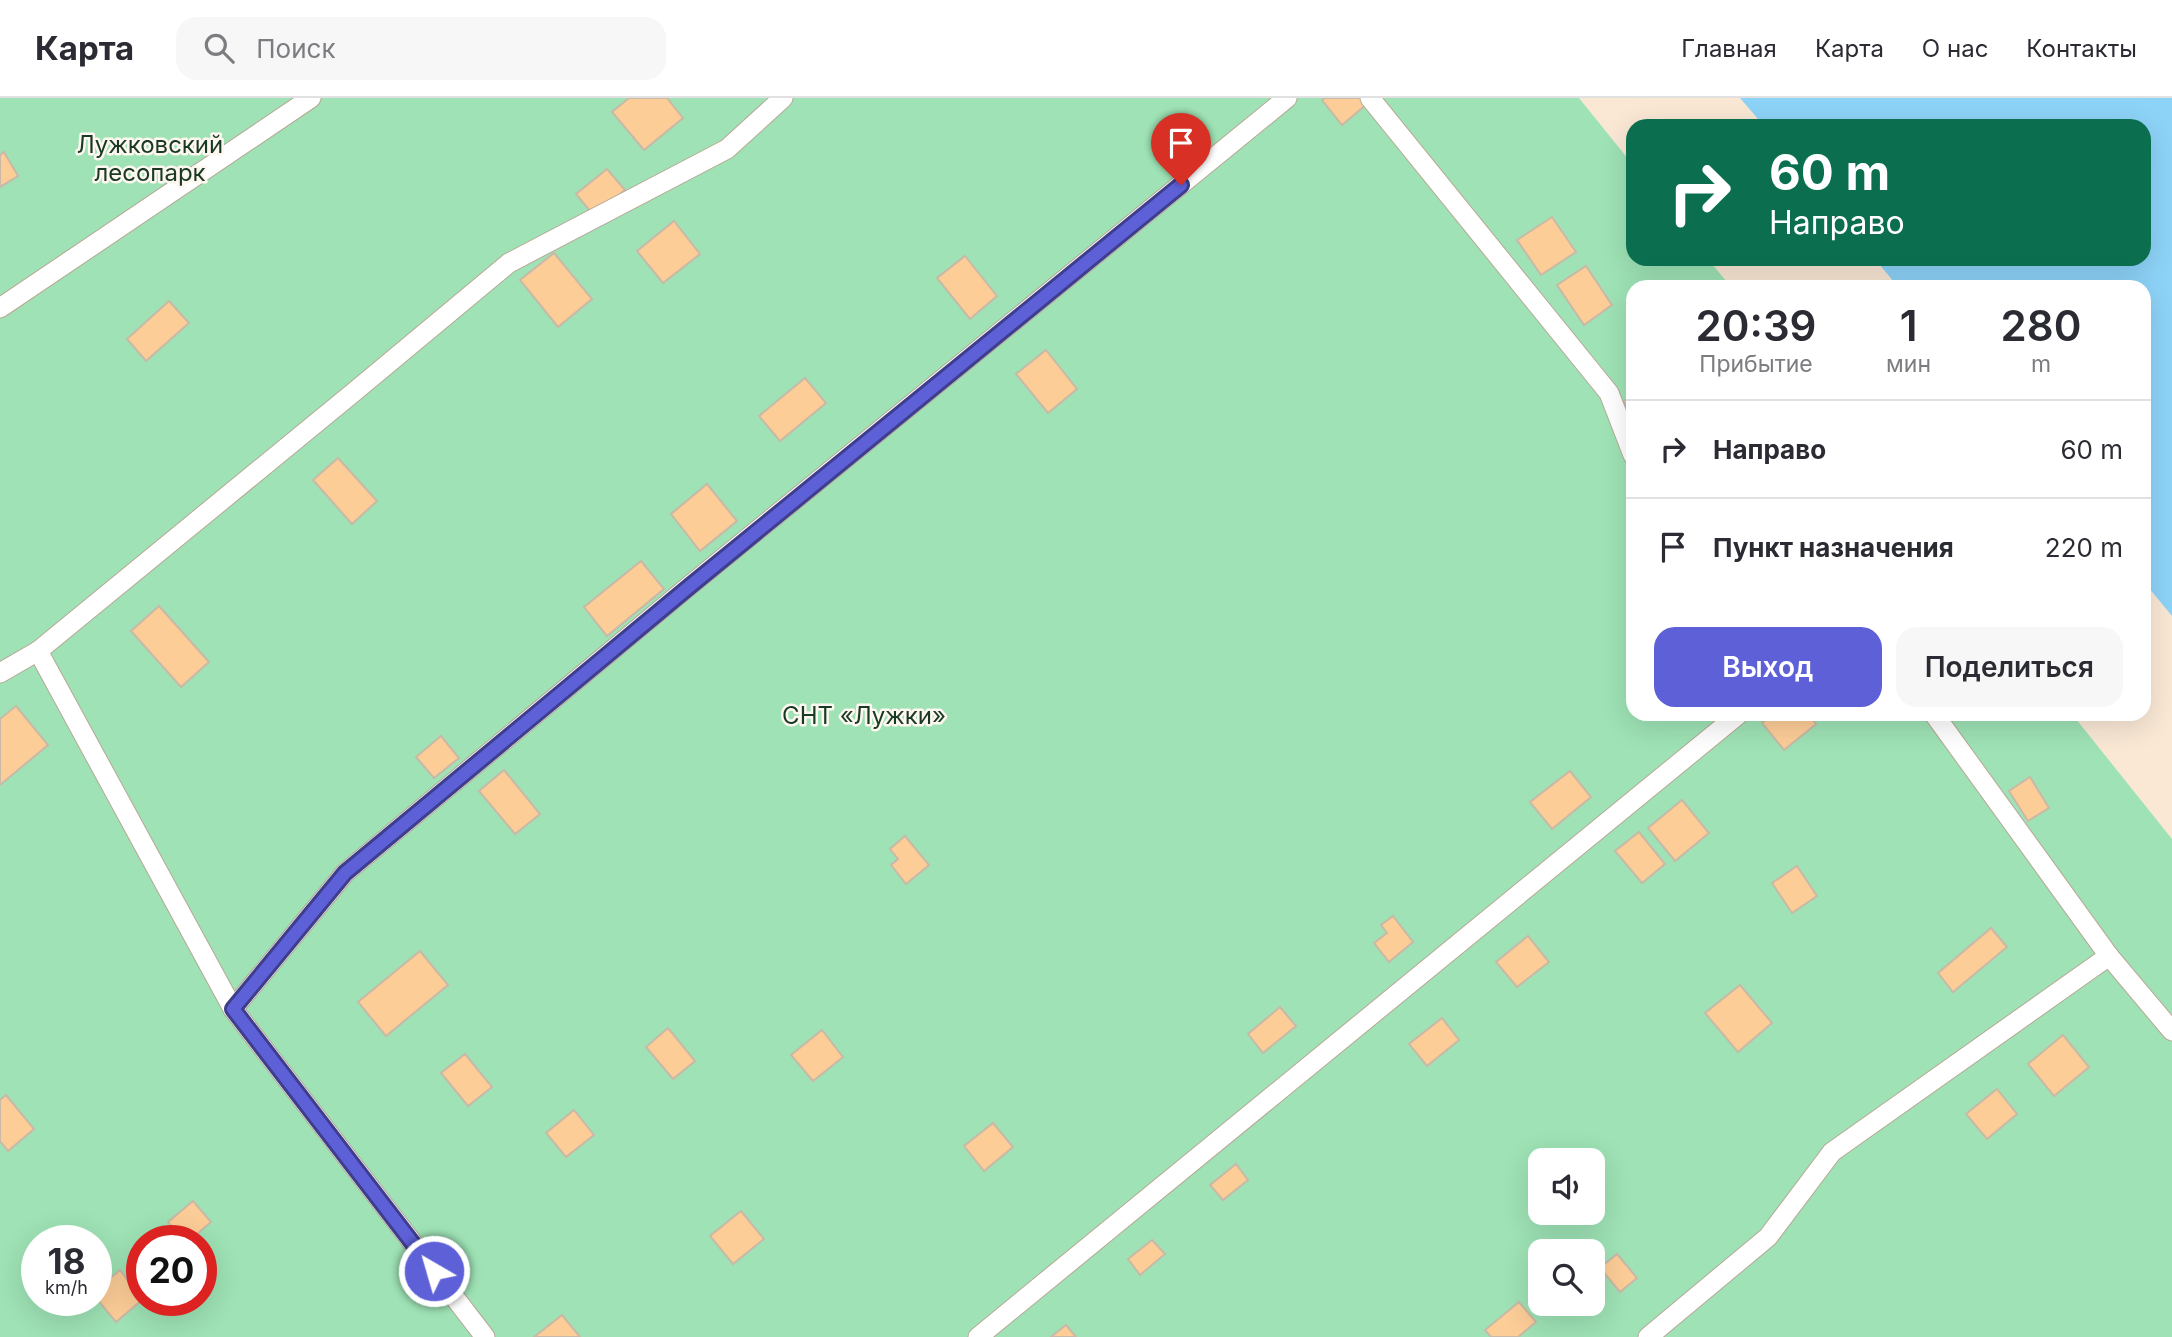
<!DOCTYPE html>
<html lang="ru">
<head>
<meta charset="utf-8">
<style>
  body { margin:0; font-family:Inter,sans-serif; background:#f7f7f7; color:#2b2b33; height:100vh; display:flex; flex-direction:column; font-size:26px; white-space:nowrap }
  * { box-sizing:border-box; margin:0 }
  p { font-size:23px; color:#7c7c81 }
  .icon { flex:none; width:38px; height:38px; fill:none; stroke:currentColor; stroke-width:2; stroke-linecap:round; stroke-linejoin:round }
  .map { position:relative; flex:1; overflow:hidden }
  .sheet { position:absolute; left:1626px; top:182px; width:525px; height:441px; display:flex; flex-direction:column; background:#fff; border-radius:21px; box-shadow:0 7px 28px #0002 }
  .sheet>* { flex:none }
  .guide { position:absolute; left:1626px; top:21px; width:525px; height:147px; border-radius:21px; box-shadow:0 7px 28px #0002; background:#0b6e4f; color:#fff; overflow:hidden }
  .fabs { position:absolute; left:1528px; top:1050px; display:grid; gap:14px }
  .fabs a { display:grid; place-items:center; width:77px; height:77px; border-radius:14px; background:#fff; box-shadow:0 7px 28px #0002; font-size:35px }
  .speed { position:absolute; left:21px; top:1127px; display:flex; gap:14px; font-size:35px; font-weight:700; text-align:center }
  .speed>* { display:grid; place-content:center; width:91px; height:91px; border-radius:50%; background:#fff; box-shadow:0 7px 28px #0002; line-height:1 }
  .speed small { font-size:18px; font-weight:400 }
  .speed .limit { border:10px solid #d22; background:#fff; color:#111 }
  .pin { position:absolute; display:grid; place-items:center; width:60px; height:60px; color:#fff; margin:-72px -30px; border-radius:50% 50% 50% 0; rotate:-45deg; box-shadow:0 0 7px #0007 }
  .pin .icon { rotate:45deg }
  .me { position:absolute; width:77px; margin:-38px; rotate:322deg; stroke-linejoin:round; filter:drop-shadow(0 0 5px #0008) }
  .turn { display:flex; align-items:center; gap:24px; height:147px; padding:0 28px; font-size:32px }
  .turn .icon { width:91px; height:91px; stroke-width:2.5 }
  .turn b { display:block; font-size:49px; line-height:60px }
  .eta { display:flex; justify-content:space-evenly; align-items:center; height:119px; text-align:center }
  .eta b { font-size:42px; font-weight:600; line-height:49px }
  .cta { display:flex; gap:14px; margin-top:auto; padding:14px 28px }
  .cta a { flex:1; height:80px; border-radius:21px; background:#5e60d8; color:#fff; font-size:28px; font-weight:600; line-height:80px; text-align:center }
  .cta a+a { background:#f7f7f7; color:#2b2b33 }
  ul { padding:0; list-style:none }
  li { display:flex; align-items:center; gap:21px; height:98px; padding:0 28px; border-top:2px solid #e1e1e2 }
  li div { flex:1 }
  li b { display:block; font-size:26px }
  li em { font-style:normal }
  header { display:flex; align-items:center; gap:42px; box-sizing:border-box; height:98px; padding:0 35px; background:#fff; border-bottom:2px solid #e1e1e2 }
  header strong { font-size:33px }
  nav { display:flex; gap:38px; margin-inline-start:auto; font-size:24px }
  .search { width:490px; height:63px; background:#f7f7f7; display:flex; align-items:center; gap:18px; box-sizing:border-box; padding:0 24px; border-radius:21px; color:#7c7c81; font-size:26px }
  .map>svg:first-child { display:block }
  .green { fill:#9ee2b5; fill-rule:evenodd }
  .water { fill:#8dd3f8 }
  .building { fill:#fccd97; stroke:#c9b9a6; stroke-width:2 }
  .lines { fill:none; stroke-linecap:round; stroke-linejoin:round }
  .lane-casing { stroke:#b8a896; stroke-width:21 }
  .lane { stroke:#fff; stroke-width:19 }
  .route-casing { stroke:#3d3e8c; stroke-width:18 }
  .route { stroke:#5e60d8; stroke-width:12 }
  .labels { text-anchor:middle; stroke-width:5; stroke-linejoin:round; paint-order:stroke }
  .park-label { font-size:24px; fill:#183a25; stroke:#fef7f0 }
</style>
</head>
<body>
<header>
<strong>Карта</strong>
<div class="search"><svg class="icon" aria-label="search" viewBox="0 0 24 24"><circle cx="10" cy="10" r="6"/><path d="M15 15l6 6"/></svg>Поиск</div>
<nav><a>Главная</a><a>Карта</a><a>О нас</a><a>Контакты</a></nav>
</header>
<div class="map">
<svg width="2172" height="1239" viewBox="0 0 2172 1239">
  <rect width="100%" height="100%" fill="#fae8d5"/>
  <path class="green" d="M0 0H1579L1633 67V161H1708L1731 189H1633V616H2072L2172 741V1239H0ZM1540 1062H1592V1115H1540ZM37 1143H96V1202H37ZM142 1143H201V1202H142ZM1540 1153H1592V1206H1540Z"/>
  <path class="water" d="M1740 0H2172V518L2144 484V189H1898L1875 161H2144V28H1764Z"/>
  <g class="building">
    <path d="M629 0H667L683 20 644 52 612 14Z"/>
    <path d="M1325 0H1361L1367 6 1342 27 1322 2Z"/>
    <path d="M4 54 18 78 0 89V57Z"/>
    <path d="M607 71 625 92 594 118 576 96Z"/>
    <path d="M1552 119 1576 154 1541 177 1517 142Z"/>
    <path d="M674 123 700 156 663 185 637 153Z"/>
    <path d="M554 155 592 201 558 229 520 182Z"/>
    <path d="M965 158 997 198 970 221 937 180Z"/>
    <path d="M1586 168 1612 207 1584 227 1557 187Z"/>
    <path d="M169 203 189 225 146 263 127 241Z"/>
    <path d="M1046 252 1077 291 1048 315 1016 276Z"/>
    <path d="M805 280 826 305 780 343 759 318Z"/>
    <path d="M1633 298V321L1624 303Z"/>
    <path d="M338 360 377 403 352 426 313 382Z"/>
    <path d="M707 386 737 423 700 453 671 416Z"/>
    <path d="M641 463 664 491 607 538 584 509Z"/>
    <path d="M159 508 209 564 181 589 131 533Z"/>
    <path d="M16 608 48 647 0 687V621Z"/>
    <path d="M1773 616H1808L1816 626 1784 652 1762 625Z"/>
    <path d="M441 638 459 660 434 680 416 659Z"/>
    <path d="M504 672 540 716 515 736 479 693Z"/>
    <path d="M1570 673 1591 699 1552 731 1530 704Z"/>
    <path d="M2030 679 2049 710 2028 723 2009 693Z"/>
    <path d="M1682 702 1709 735 1675 763 1648 730Z"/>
    <path d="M1639 734 1665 766 1642 785 1615 753Z"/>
    <path d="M905 738 929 767 906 786 891 767 898 761 890 751Z"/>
    <path d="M1797 768 1817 798 1792 815 1772 785Z"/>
    <path d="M1393 818 1413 844 1389 864 1374 845 1387 835 1381 827Z"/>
    <path d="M1991 830 2007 849 1953 894 1938 875Z"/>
    <path d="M1528 838 1549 864 1517 889 1496 864Z"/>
    <path d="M420 853 448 887 386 938 358 904Z"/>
    <path d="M1740 887 1772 925 1738 954 1705 915Z"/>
    <path d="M1280 909 1296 928 1263 955 1248 936Z"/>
    <path d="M1442 920 1459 942 1427 968 1409 946Z"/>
    <path d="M668 930 695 963 673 981 646 949Z"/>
    <path d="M822 932 843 959 813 983 791 957Z"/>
    <path d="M2063 937 2089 969 2054 998 2028 966Z"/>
    <path d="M465 956 492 989 468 1008 441 975Z"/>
    <path d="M1997 991 2017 1016 1987 1041 1966 1016Z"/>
    <path d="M6 997 34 1031 8 1053 0 1043V1002Z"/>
    <path d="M574 1012 594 1037 566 1059 546 1035Z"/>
    <path d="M993 1025 1013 1049 984 1073 964 1048Z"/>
    <path d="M1236 1066 1248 1082 1223 1102 1210 1087Z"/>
    <path d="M193 1103 211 1124 189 1143H183L168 1124Z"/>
    <path d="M741 1113 764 1141 733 1166 710 1138Z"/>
    <path d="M1152 1142 1165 1156 1140 1177 1128 1161Z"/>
    <path d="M1617 1156 1637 1180 1620 1194 1600 1170Z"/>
    <path d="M120 1172 142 1202 116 1224 96 1200V1192Z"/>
    <path d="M1519 1204 1536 1224 1518 1239H1491L1485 1232Z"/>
    <path d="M562 1217 580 1239H534Z"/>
    <path d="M1066 1227 1076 1239H1051Z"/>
  </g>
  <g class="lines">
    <g class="lane-casing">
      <g id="lane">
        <path d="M1370 0 1609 295 1633 357"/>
        <path d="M0 210 311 0"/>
        <path d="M0 575 38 553"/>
        <path d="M1934 616 2109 858 2172 933"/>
        <path d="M233 911 345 775 689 488 1287 0"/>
        <path d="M485 1239 233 911 38 553 354 294 509 165 727 51 783 0"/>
        <path d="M978 1239 1739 616"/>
        <path d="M1648 1239 1768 1139 1832 1054 2109 858"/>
      </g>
    </g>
    <use href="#lane" class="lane"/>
  </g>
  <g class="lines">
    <g class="route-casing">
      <path id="route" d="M434 1173 233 911 345 775 690 488 1181 87"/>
    </g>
    <use href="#route" class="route"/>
  </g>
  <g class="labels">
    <g class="park-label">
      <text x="150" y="55">Лужковский<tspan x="150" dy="28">лесопарк</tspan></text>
      <text x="864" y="626">СНТ «Лужки»</text>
    </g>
  </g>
</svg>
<div class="fabs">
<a><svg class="icon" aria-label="sound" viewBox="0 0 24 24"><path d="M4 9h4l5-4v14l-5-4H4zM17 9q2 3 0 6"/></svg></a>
<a><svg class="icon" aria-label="search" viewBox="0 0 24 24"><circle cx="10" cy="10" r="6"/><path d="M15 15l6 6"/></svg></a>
</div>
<div class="speed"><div>18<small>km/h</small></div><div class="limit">20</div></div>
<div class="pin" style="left:1181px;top:87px;background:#d93025"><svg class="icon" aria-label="arrive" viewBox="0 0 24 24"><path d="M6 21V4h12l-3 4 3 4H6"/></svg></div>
<svg class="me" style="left:434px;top:1173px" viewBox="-20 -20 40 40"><circle r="17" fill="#5e60d8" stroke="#fff" stroke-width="3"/><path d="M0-11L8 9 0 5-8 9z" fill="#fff"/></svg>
<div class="guide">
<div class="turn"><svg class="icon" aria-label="right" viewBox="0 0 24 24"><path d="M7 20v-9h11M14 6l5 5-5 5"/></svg><div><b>60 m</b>Направо</div></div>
</div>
<section class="sheet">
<div class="eta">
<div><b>20:39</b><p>Прибытие</p></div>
<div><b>1</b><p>мин</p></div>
<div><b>280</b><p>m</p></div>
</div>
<ul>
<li><svg class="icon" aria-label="right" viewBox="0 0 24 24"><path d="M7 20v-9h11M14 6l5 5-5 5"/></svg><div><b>Направо</b></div><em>60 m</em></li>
<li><svg class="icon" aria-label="arrive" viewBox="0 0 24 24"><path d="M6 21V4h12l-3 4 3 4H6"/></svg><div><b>Пункт назначения</b></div><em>220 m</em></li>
</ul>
<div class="cta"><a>Выход</a><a>Поделиться</a></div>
</section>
</div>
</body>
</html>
